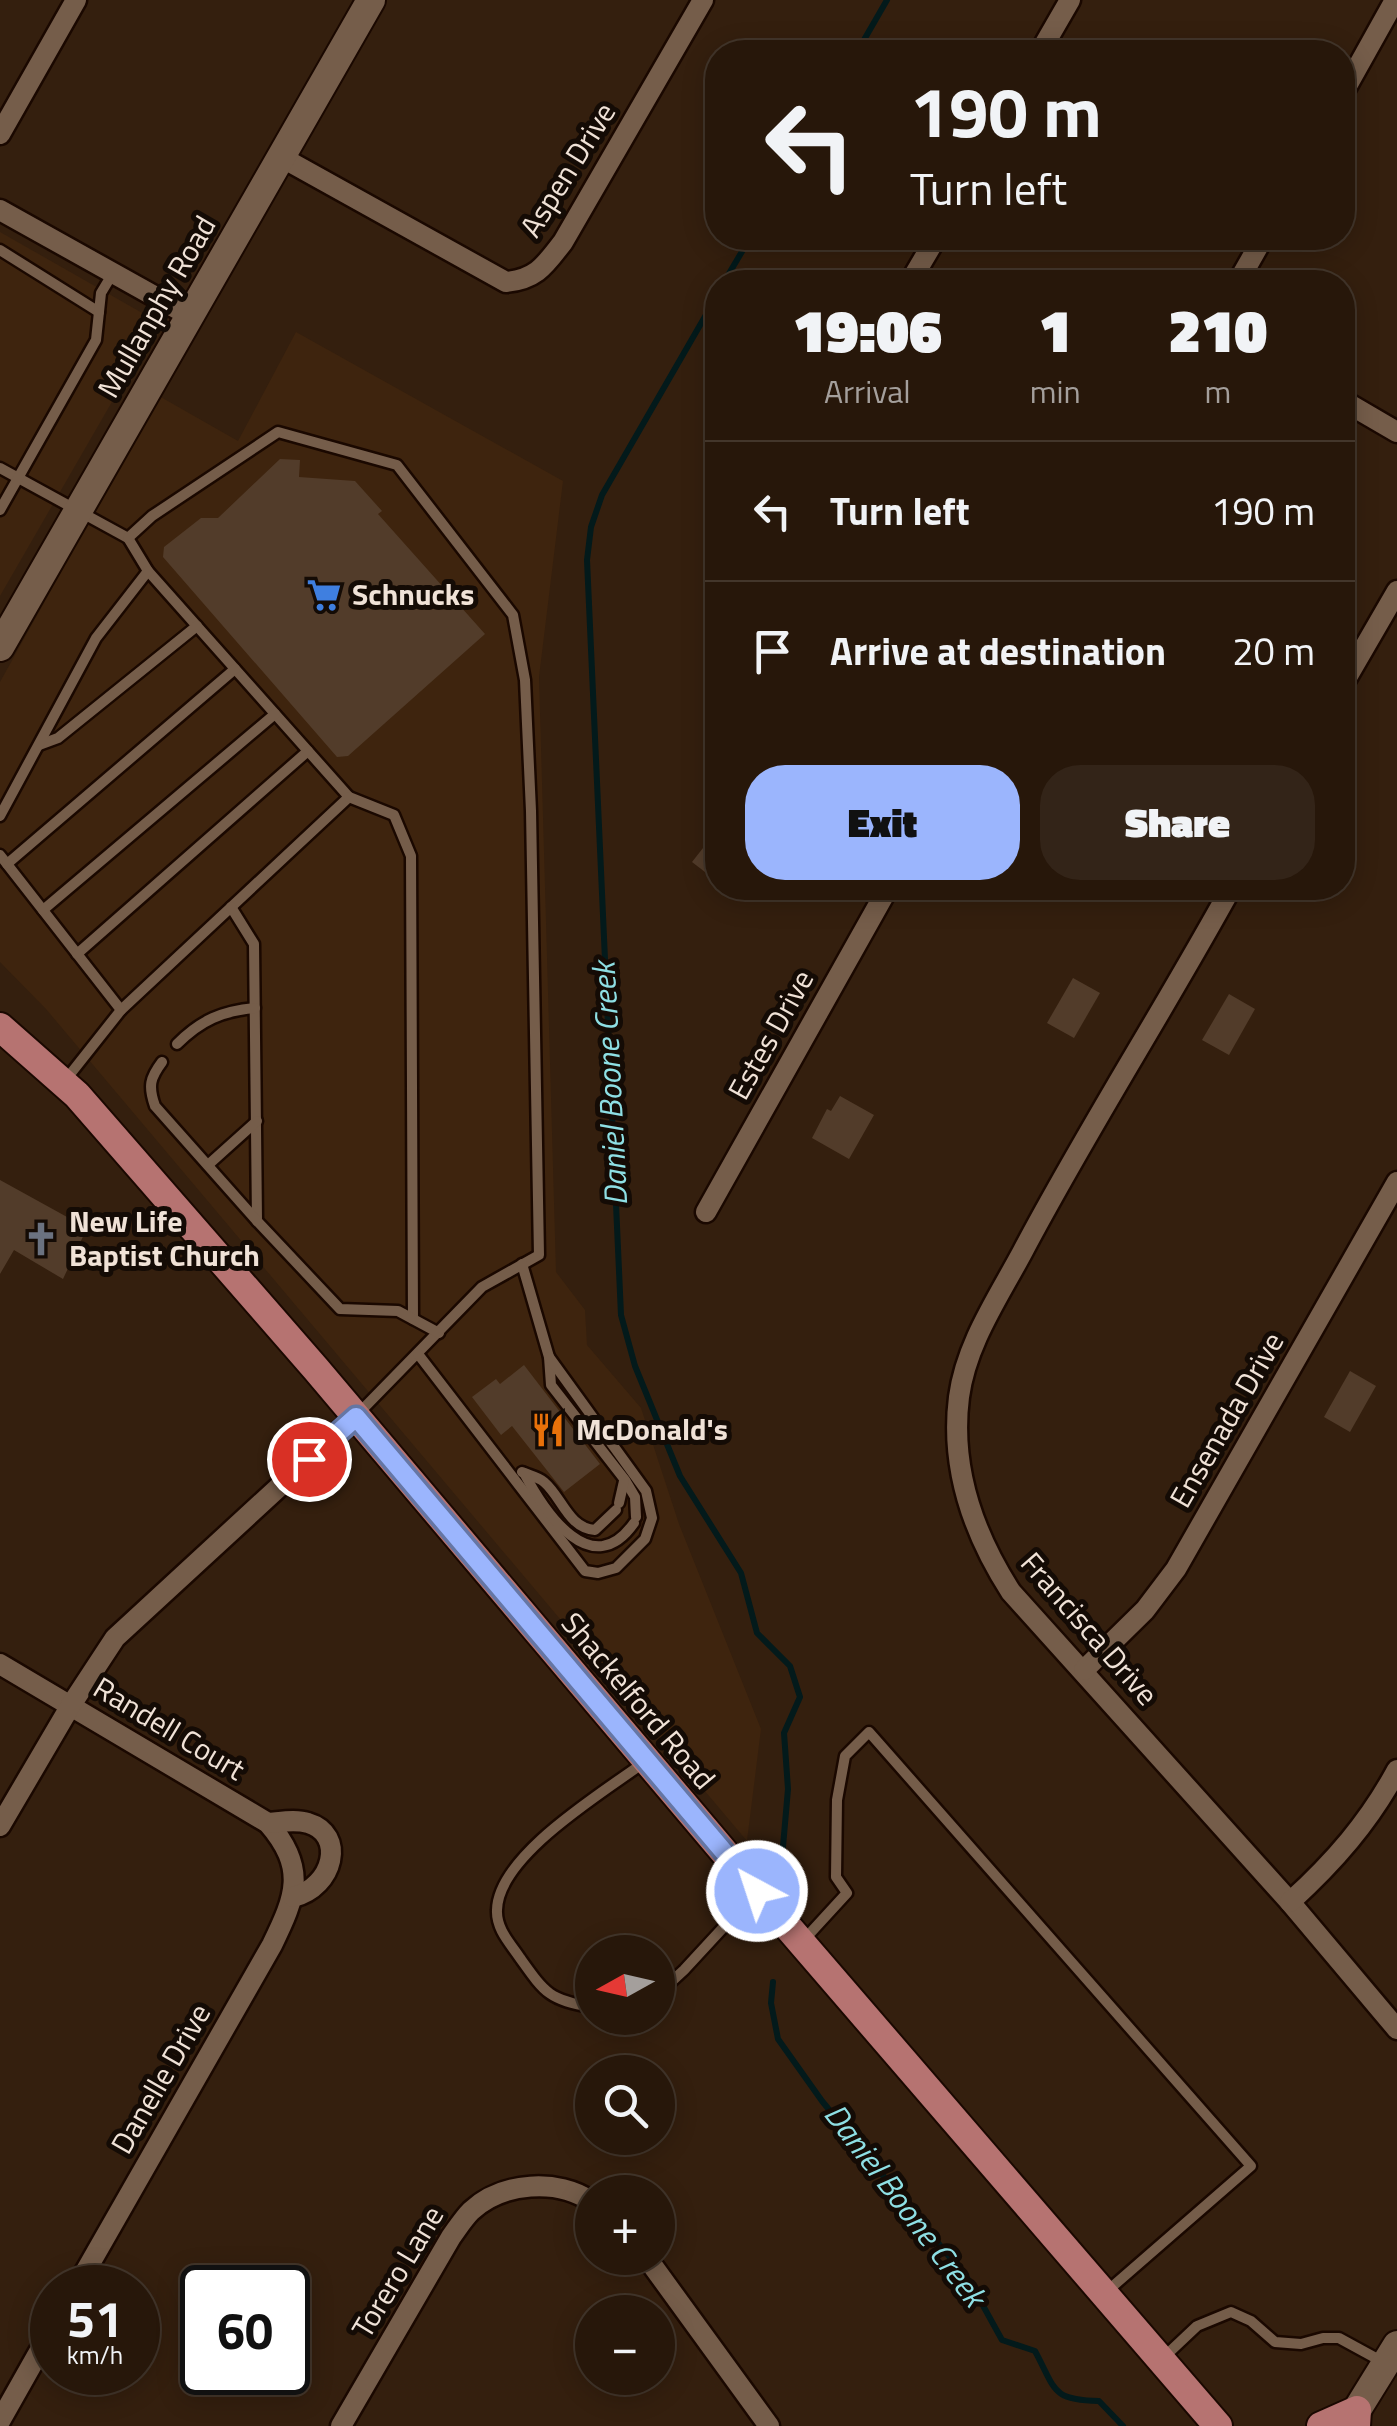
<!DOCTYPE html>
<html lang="en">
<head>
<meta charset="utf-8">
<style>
  body { margin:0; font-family:"Titillium Web",sans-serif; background:#332418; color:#f1f3f6; height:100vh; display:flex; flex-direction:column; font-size:38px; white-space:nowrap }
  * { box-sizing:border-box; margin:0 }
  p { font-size:32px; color:#a49f9c }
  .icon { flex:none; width:55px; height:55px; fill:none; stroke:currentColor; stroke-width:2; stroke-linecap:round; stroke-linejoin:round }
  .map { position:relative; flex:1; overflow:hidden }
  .sheet { position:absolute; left:705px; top:270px; width:650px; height:630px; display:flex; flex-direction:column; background:#27170a; border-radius:40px; box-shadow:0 5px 25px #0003,0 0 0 2px #43362b }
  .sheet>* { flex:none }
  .banner { position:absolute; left:705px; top:40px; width:650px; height:210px; border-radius:40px; box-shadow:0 5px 25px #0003,0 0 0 2px #43362b; background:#27170a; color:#f1f3f6; overflow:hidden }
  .needle { width:65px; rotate:262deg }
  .controls { position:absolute; left:575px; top:1935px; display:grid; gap:20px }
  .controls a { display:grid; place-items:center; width:100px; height:100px; border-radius:50%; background:#27170a; box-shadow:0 5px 25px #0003,0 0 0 2px #43362b; font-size:50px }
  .speed { position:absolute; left:30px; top:2265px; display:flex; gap:20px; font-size:50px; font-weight:700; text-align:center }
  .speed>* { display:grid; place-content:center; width:130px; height:130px; border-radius:50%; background:#27170a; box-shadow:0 5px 25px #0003,0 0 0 2px #43362b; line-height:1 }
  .speed small { font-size:25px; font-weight:400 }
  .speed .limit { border:5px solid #111; border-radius:15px; background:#fff; color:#111 }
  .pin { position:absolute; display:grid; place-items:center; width:85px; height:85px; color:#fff; margin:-42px; border:5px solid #fff; border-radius:50%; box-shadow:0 2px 10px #0007 }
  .me { position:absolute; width:110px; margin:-55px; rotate:320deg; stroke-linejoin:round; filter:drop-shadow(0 0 8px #0008) }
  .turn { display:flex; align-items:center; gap:35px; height:210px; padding:0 40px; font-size:45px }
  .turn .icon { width:130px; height:130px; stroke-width:2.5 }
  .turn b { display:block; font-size:70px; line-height:85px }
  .eta { display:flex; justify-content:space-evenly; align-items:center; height:170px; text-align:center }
  .eta b { font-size:60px; font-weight:800; line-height:70px }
  .button { display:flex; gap:20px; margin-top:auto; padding:20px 40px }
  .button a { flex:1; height:115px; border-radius:40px; background:#9bb5fd; color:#111; font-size:40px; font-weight:800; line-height:115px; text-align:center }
  .button a+a { background:#332418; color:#f1f3f6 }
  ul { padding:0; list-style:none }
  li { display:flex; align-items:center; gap:30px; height:140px; padding:0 40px; border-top:2px solid #43362b }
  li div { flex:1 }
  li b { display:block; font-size:38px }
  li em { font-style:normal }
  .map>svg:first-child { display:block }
  .built { fill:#3e240e }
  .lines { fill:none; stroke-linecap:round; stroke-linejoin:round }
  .stream { stroke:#031a1b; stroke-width:6 }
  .building { fill:#523c2a }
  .service-casing { stroke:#1a0800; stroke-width:15 }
  .minor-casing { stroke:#1a0800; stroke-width:25 }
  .tertiary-casing { stroke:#1a0800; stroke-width:32 }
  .primary-casing { stroke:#1a0800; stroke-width:32 }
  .service { stroke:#755d4a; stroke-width:10 }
  .minor { stroke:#755d4a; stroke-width:20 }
  .tertiary { stroke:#755d4a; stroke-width:28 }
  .primary { stroke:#b67371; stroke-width:28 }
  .route-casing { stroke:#6576a4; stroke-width:25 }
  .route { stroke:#9bb5fd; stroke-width:18 }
  .labels { text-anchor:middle; stroke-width:10; stroke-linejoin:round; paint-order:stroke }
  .street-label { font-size:30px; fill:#f0e2d7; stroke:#140b05 }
  .poi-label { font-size:30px; font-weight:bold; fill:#f0e2d7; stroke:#140b05; text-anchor:start }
  .water-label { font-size:32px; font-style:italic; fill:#8edfe4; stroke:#140b05 }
</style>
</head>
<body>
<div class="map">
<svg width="1397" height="2426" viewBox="0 0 1397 2426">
  <rect width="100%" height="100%" fill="#341f0e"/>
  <g class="built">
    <path d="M0 232 158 322 0 596Z"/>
    <path d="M296 332 563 481 539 677 556 1272 585 1310 587 1345 641 1408 679 1524 761 1729 747 1841 46 1009 0 962V682L159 396 238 441Z"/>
  </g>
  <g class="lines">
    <g class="stream">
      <path d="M857 52 887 0"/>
      <path d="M724 282 750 238"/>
      <path d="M718 294 602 495 591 527 587 560 621 1315 635 1366 680 1476 741 1573 757 1633 790 1666 800 1697 784 1733 788 1789 782 1858"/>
      <path d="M773 1982 771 2003 778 2039 822 2101 970 2282 1002 2340 1035 2351C1056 2390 1051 2400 1099 2401L1123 2426"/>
    </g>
  </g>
  <g class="building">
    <path d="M280 459 300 460 299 477 355 481 382 511 378 514 485 634 348 756 337 757 163 557 164 547 201 518H218Z"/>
    <path d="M718 829V882L692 862Z"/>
    <path d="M1073 978 1100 993 1074 1038 1047 1023Z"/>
    <path d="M1229 994 1255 1009 1229 1055 1202 1040Z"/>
    <path d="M840 1096 874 1115 849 1159 812 1138 827 1109 831 1111Z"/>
    <path d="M0 1180 87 1228 63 1279 14 1250 0 1274Z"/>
    <path d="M524 1365 600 1464 564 1492 512 1426 501 1435 472 1397 496 1379 500 1384Z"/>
    <path d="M1350 1371 1376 1386 1350 1432 1324 1417Z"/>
  </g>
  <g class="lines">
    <g class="service-casing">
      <g id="service">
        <path d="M0 250 99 312"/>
        <path d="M0 468 128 538 148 571 349 797 121 1010"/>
        <path d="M0 510 96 340 101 293 113 273"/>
        <path d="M128 538 152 516 278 432 397 465 513 615 525 680 531 811 539 1255 482 1287 356 1416"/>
        <path d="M39 745 58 738 197 626"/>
        <path d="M349 797 394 815 411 856 413 1319"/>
        <path d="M0 816 96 638 148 571"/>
        <path d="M0 855 121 1010 64 1082"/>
        <path d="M7 864 235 669"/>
        <path d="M231 907 254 944 257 1221 340 1309 398 1311 439 1333"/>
        <path d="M43 910 275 714"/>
        <path d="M77 954 308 751"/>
        <path d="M177 1044C201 1020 222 1011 255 1008"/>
        <path d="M162 1062C150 1078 148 1086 155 1106L257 1221"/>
        <path d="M208 1165 257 1121"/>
        <path d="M522 1264 549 1357 551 1385 625 1480 635 1497 636 1517"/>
        <path d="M418 1354 585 1571 598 1573 616 1568 645 1539 652 1518 646 1491 549 1357"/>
        <path d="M522 1472C528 1475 539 1477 544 1482 562 1497 568 1528 595 1530L616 1510"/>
        <path d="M524 1473C545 1513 592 1583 634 1523"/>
        <path d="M619 1503 624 1481"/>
        <path d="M802 1942 847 1893 836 1877 837 1800 845 1756 869 1732 1251 2166 1105 2293"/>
        <path d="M658 1994 684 1970 756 1892"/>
        <path d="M592 2007C549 2000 545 1993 520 1958 510 1943 496 1929 497 1910 498 1855 604 1792 646 1761"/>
        <path d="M1162 2359 1197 2326 1231 2312 1251 2321 1275 2342 1301 2344 1323 2338H1339L1383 2362"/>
      </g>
    </g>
    <g class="minor-casing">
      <g id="minor">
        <path d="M1040 52 1070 0"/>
        <path d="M1342 95 1395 0"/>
        <path d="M0 134 76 0"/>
        <path d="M281 157 506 282C537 279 545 265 563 242L703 0"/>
        <path d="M0 210 190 316"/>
        <path d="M910 282 936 238"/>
        <path d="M1238 282 1263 238"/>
        <path d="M1342 400 1397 432"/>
        <path d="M1342 686 1397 591"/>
        <path d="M1231 888C1164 1010 1088 1128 1023 1251 998 1298 966 1344 959 1397 950 1468 973 1533 1011 1592L1290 1902 1397 2029"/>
        <path d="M706 1212 888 888"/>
        <path d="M0 1664 268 1823C307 1868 296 1896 272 1945L76 2288"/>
        <path d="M1084 1670 1145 1610 1176 1569 1397 1182"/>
        <path d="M268 1823C281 1822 296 1819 308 1823 346 1834 334 1887 293 1897"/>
        <path d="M0 1826 71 1705 115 1638 355 1417"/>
        <path d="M1290 1902C1334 1862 1369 1822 1397 1770"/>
        <path d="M647 2258 769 2426"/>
        <path d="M0 2421 52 2329"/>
        <path d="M341 2426 451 2237C457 2229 463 2219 471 2211 502 2182 558 2178 592 2202"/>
      </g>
    </g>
    <g class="tertiary-casing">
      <g id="tertiary">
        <path d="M0 647 371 0"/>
        <path d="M1347 2426 1397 2345"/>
      </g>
    </g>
    <g class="primary-casing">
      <g id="primary">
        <path d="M0 1027 77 1095 316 1369 757 1891 1218 2426"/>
        <path d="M1321 2426 1357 2410 1356 2426"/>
      </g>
    </g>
    <use href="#service" class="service"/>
    <use href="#minor" class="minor"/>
    <use href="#tertiary" class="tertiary"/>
    <use href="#primary" class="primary"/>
  </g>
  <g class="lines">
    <g class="route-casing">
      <path id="route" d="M309 1459 356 1417 757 1891"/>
    </g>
    <use href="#route" class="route"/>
  </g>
  <defs>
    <g id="supermarket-bare" transform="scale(2.7)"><path d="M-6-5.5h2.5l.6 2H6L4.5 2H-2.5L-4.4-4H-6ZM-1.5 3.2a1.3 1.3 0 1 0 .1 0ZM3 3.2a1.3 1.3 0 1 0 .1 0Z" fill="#3f7fe0" stroke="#140b05" stroke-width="2.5" paint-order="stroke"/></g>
    <g id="church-bare" transform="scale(2.7)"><path d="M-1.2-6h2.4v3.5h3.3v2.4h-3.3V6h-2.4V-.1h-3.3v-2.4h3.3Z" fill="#6b7280" stroke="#140b05" stroke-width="2.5" paint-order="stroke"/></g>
    <g id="restaurant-bare" transform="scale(2.7)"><path d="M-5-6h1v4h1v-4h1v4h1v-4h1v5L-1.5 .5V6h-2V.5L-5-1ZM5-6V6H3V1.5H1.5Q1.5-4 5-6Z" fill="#e8710a" stroke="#140b05" stroke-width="2.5" paint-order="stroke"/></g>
  </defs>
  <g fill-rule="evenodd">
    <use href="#supermarket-bare" x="324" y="595"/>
    <use href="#church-bare" x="41" y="1239"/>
    <use href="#restaurant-bare" x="548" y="1430"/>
  </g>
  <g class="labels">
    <g class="street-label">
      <text transform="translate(568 170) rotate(-58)" y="10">Aspen Drive</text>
      <text transform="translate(157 307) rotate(-60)" y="10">Mullanphy Road</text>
      <text transform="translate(771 1035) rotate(-61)" y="10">Estes Drive</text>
      <text transform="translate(1227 1420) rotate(-60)" y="10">Ensenada Drive</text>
      <text transform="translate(1089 1629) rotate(49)" y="10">Francisca Drive</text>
      <text transform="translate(638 1701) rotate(50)" y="10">Shackelford Road</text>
      <text transform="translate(169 1729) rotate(31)" y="10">Randell Court</text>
      <text transform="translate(161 2079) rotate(-60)" y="10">Danelle Drive</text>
      <text transform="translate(398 2272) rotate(-59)" y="10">Torero Lane</text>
    </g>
    <g class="poi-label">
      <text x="352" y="605">Schnucks</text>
      <text x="69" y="1232">New Life<tspan x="69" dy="34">Baptist Church</tspan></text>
      <text x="576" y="1440">McDonald's</text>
    </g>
    <g class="water-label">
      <text transform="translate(610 1084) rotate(-93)" y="11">Daniel Boone Creek</text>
      <text transform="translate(905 2205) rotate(53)" y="11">Daniel Boone Creek</text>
    </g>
  </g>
</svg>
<div class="controls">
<a><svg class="needle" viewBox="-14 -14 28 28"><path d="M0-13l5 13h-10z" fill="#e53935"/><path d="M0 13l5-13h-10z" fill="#a49f9c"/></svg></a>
<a><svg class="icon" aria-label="search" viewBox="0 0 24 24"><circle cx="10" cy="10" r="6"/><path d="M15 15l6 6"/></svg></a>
<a>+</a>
<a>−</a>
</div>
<div class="speed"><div>51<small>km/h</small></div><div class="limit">60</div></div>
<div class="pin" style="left:309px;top:1459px;background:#d93025"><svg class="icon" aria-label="arrive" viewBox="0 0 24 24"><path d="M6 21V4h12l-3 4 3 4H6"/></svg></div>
<svg class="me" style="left:757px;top:1891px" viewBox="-20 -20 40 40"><circle r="17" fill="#9bb5fd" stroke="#fff" stroke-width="3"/><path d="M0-11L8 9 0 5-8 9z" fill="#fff"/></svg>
<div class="banner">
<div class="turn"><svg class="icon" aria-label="left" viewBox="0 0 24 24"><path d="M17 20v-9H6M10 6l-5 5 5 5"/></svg><div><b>190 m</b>Turn left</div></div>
</div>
<section class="sheet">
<div class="eta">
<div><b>19:06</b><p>Arrival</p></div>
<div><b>1</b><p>min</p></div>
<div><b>210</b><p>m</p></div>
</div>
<ul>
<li><svg class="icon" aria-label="left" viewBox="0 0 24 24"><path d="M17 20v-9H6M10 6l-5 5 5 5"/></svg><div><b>Turn left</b></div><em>190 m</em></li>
<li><svg class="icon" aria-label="arrive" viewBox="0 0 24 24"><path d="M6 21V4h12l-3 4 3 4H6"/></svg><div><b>Arrive at destination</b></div><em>20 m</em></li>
</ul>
<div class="button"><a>Exit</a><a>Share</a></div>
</section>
</div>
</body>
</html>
